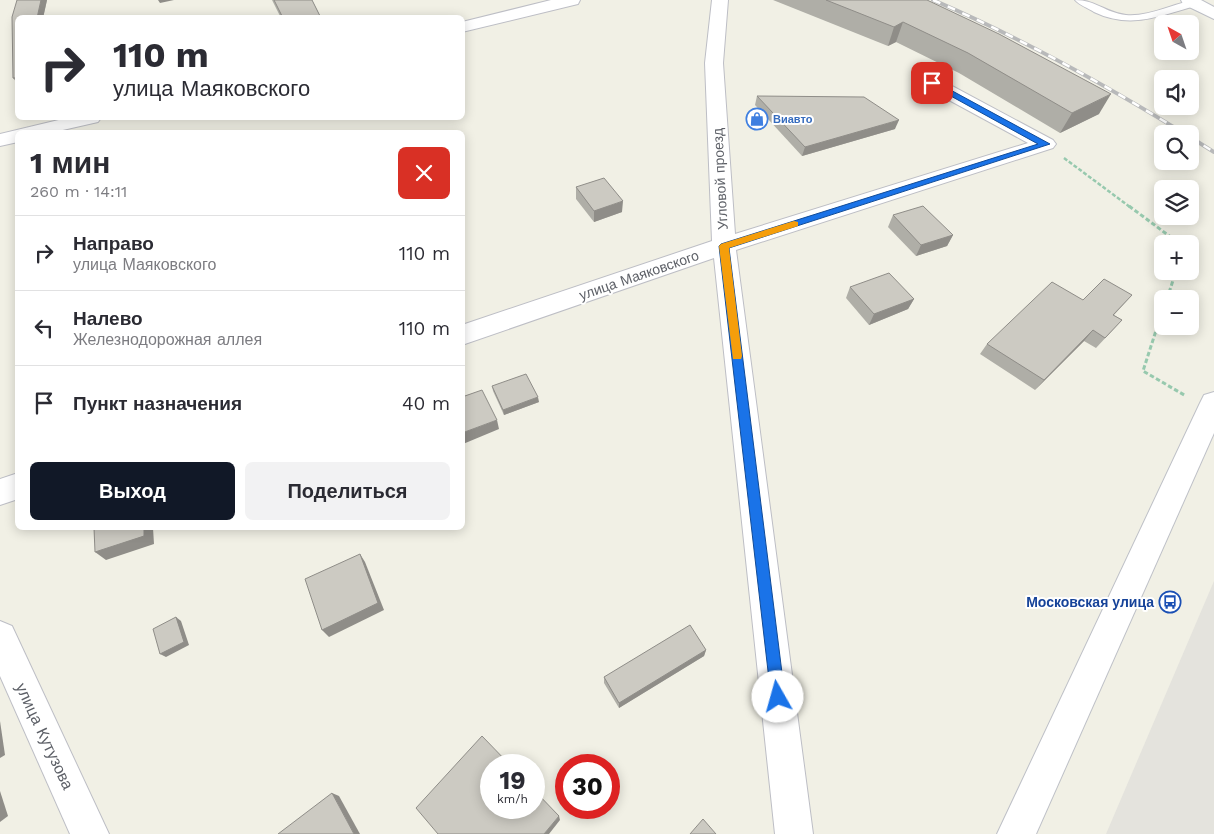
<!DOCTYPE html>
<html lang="ru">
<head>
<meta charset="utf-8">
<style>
  body { margin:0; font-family:"Work Sans",sans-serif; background:#f2f2f3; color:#2b2b33; height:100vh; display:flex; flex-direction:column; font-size:19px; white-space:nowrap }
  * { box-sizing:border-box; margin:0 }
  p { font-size:16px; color:#7c7c81 }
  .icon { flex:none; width:28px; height:28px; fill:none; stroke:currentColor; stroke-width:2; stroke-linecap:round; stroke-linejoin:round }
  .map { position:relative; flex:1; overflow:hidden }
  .side { position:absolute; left:15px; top:130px; width:450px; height:400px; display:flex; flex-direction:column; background:#fff; border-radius:8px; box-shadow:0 2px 12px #0003 }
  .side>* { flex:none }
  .top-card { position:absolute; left:15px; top:15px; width:450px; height:105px; border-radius:8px; box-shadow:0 2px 12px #0003; background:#fff; color:#2b2b33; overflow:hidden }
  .needle { width:32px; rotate:320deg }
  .fabs { position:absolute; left:1154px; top:15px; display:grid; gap:10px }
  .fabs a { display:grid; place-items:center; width:45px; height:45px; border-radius:8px; background:#fff; box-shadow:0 2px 12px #0003; font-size:25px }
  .speed { position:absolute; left:480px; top:754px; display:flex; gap:10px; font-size:25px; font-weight:700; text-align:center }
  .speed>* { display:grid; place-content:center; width:65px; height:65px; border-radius:50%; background:#fff; box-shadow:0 2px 12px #0003; line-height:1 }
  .speed small { font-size:12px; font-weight:400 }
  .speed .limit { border:8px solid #d22; background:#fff; color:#111 }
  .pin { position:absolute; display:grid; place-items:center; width:42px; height:42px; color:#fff; margin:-21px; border-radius:10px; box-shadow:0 2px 8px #0006 }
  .me { position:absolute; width:55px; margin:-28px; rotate:353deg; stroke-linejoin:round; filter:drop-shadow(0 0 4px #0008) }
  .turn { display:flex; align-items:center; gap:18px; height:105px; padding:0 15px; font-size:22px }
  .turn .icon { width:65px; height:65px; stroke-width:2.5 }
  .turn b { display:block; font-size:35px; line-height:42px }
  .round { display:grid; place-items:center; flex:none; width:52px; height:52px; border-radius:8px; background:#f2f2f3 }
  .overview { display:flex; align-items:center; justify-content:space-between; height:85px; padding:0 15px }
  h1 { font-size:30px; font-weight:700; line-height:38px }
  .cta { display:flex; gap:10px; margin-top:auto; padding:10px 15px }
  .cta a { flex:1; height:58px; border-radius:8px; background:#111827; color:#fff; font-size:20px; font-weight:700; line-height:58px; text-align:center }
  .cta a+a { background:#f2f2f3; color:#2b2b33 }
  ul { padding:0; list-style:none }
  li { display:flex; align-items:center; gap:15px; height:75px; padding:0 15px; border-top:1px solid #e1e1e2 }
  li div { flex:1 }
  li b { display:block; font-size:19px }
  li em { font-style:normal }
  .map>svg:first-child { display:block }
  .industrial { fill:#e4e3dd }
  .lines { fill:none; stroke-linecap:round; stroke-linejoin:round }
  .lane-casing { stroke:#bdbec5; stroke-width:2 }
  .street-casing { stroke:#bdbec5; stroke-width:2 }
  .secondary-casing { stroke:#bec0c7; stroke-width:2 }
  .path-far1 { stroke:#97c9ae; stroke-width:2.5; stroke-dasharray:4 2; stroke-linecap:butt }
  .path { stroke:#97c9ae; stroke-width:3; stroke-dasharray:4.5 2.5; stroke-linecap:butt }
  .lane { fill:#fff; fill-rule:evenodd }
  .street { fill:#fff; fill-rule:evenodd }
  .secondary { fill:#fff; fill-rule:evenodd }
  .rail-casing { stroke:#b8b9ba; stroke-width:4 }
  .rail { stroke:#fff; stroke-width:2.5; stroke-dasharray:8; stroke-linecap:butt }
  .wall { fill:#afaea7 }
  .shaded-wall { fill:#8f8d88 }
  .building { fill:#cccac2; stroke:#8f8d88 }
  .route { fill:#1a73e8; stroke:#114b97 }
  .slow { fill:#f59e0b }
  .labels { text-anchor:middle; stroke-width:4; stroke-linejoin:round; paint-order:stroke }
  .far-shop-label { font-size:11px; font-weight:bold; fill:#366cbe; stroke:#fff; text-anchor:start }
  .street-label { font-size:14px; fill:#5d6067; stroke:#fff }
  .transit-label { font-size:14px; font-weight:bold; fill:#164399; stroke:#fff; text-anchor:end }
  .near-street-label { font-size:16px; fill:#5d6067; stroke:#fff }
</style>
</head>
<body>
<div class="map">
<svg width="1214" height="834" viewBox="0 0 1214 834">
  <rect width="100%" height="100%" fill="#f1f0e5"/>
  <path class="industrial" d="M1214 581V834H1106Z"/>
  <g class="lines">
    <g class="lane-casing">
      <path id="lane" d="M1075 0C1096 0 1106 13 1126 15 1149 17 1172 4 1194 0L1200 3 1199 5C1161 15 1132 30 1094 12 1088 8 1079 5 1075 0Z"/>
    </g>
    <g class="street-casing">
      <g id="street">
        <path d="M551 0H580L578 4 462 32V22Z"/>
        <path d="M712 0H728L723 63 735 234 1028 143 925 87 923 83 925 79 932 77 939 79 1053 140 1056 144 1053 148 736 250 813 834H775L714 258 462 345V325L712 241 705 63Z"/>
        <path d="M67 118H101L98 122 54 132H18V142L0 146V134Z"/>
        <path d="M18 473V499L0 505V479Z"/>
        <path d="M0 621 12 626 109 834H70L0 676Z"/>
      </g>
    </g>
    <g class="secondary-casing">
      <g id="secondary">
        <path d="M1181 0H1201L1214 7V19L1183 4Z"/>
        <path d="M1214 392V433L1036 834H997L1200 403 1204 395Z"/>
      </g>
    </g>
    <path class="path-far1" d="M1064 158 1130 207"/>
    <g class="path">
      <path d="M1129 206 1180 244"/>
      <path d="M1167 299 1176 271"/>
      <path d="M1162 312 1143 371 1186 396"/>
    </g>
    <use href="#lane" class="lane"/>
    <use href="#street" class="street"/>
    <use href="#secondary" class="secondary"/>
    <g class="rail-casing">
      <g id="rail">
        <path d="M933 0C1021 38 1104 84 1185 134"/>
        <path d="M1190 137 1214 152"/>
      </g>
    </g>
    <use href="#rail" class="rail"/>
  </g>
  <g class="wall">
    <path d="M17 0H47L43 18H18V84L13 78Z"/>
    <path d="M272 0H312L321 18H281Z"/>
    <path d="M773 0H927L1099 114 1060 133 959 73 896 42 888 46Z"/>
    <path d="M757 96 895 129 802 156 755 105Z"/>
    <path d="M576 187 622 212 594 222 576 199Z"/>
    <path d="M893 215 953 235 947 246 916 256 888 227Z"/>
    <path d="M850 287 914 299 908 309 869 325 846 298Z"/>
    <path d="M1132 295 1114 315 1122 320 1096 348 1084 341 1035 390 980 354 987 344 1083 300Z"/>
    <path d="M492 386 539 402 504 415 493 391Z"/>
    <path d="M706 650 704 656 619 708 604 683V677Z"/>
  </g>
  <g class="shaded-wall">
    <path d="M41 0H47L43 18H37Z"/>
    <path d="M158 0H174L160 3Z"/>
    <path d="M903 22 896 42 888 46 894 27Z"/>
    <path d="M1111 94 1099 114 1060 133 1072 113Z"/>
    <path d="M899 120 895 129 802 156 805 147Z"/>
    <path d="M623 201 622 212 594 222V211Z"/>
    <path d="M953 235 947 246 916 256 921 245Z"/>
    <path d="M914 299 908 309 869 325 874 314Z"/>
    <path d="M1093 330 1084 341 1035 390 1044 380Z"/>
    <path d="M538 397 539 402 504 415 503 410Z"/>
    <path d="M497 420 499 429 463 444 462 433Z"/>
    <path d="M144 528H153L154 544 106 560 95 552Z"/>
    <path d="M360 554 365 562 384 610 329 637 322 630Z"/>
    <path d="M176 617 181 621 189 645 166 657 160 654Z"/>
    <path d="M706 650 704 656 619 708V703Z"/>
    <path d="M0 721 5 755 0 758Z"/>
    <path d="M0 791 8 816 0 822Z"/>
    <path d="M332 793 339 796 360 834H354Z"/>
    <path d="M559 816 560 820 549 834H544Z"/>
  </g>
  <g class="building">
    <path d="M17 0H41L37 18H18V78H13L12 17Z"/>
    <path d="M274 0H312L321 18H283Z"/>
    <path d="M826 0H927L999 34 1111 94 1072 113 968 53 903 22 894 27Z"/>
    <path d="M757 96 864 97 899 120 805 147Z"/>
    <path d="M604 178 623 201 594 211 576 187Z"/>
    <path d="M923 206 953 235 921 245 893 215Z"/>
    <path d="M889 273 914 299 874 314 850 287Z"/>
    <path d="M1104 279 1132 295 1113 315 1122 320 1105 338 1093 330 1044 380 987 344 1052 282 1083 300Z"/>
    <path d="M526 374 538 397 503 410 492 386Z"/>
    <path d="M482 390 497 420 462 433V397Z"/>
    <path d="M94 528H144V536L95 552Z"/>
    <path d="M360 554 378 603 322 630 305 579Z"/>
    <path d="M176 617 184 642 160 654 153 629Z"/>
    <path d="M690 625 706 650 619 703 604 677Z"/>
    <path d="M482 736 510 765H491V808H534V790L559 816 544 834H438L416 808Z"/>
    <path d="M332 793 354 834H278Z"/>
    <path d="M703 819 716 834H690Z"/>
  </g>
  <path class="route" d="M929 81H934L1050 144 729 248 785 697 783 702 778 704 773 702 771 697 719 246 721 244 1038 144 929 84Z"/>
  <path class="slow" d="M794 221 798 222V226L729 248 742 356 741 359H733L719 246 721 244Z"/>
  <defs>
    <g id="shop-ring" transform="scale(1.125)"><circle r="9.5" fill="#fff" stroke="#3f7fe0" stroke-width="1.5"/><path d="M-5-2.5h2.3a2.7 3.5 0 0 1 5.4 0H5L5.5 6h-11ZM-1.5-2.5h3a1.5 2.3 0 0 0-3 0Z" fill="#3f7fe0"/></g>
    <g id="bus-ring" transform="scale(1.125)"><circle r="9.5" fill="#fff" stroke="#1a4fb4" stroke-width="1.5"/><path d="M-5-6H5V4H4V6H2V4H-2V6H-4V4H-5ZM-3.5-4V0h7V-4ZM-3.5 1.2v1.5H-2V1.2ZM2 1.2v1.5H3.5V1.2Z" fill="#1a4fb4"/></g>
  </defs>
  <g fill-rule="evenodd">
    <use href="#shop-ring" x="757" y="119"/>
    <use href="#bus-ring" x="1170" y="602"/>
  </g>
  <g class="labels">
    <g class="far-shop-label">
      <text x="773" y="123">Виавто</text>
    </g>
    <g class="street-label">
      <text transform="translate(720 179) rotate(-93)" y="5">Угловой проезд</text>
      <text transform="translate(639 275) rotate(-19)" y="5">улица Маяковского</text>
    </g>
    <g class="transit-label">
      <text x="1154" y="607">Московская улица</text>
    </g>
    <g class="near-street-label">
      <text transform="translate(45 736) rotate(65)" y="6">улица Кутузова</text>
    </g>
  </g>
</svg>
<div class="fabs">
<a><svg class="needle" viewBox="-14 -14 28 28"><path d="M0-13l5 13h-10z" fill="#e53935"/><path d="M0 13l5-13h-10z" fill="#7c7c81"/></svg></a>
<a><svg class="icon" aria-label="sound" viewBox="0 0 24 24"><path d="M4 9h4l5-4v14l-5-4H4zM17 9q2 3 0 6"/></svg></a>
<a><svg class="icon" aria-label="search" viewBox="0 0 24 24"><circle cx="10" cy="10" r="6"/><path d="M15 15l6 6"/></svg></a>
<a><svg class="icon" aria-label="layers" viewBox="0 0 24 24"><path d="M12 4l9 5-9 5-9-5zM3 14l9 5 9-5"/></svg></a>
<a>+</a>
<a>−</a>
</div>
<div class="speed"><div>19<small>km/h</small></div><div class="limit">30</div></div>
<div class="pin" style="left:932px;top:83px;background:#d93025"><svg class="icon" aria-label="arrive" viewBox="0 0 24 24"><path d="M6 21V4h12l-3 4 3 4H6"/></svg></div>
<svg class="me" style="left:778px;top:697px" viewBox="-20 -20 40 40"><circle r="19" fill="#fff"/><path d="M0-13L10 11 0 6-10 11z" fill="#1a73e8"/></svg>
<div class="top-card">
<div class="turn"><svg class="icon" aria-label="right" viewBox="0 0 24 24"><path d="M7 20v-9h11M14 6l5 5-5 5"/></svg><div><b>110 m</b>улица Маяковского</div></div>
</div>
<section class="side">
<div class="overview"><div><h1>1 мин</h1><p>260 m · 14:11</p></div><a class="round" style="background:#d93025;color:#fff"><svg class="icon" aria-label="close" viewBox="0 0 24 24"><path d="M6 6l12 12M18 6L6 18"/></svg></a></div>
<ul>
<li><svg class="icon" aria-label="right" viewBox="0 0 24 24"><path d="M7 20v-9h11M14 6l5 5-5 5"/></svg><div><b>Направо</b><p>улица Маяковского</p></div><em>110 m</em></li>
<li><svg class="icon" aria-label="left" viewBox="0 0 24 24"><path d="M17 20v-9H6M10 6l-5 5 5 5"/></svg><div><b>Налево</b><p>Железнодорожная аллея</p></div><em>110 m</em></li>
<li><svg class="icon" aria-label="arrive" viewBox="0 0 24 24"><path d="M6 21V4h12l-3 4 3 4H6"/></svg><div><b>Пункт назначения</b></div><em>40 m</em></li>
</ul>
<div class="cta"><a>Выход</a><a>Поделиться</a></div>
</section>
</div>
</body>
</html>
